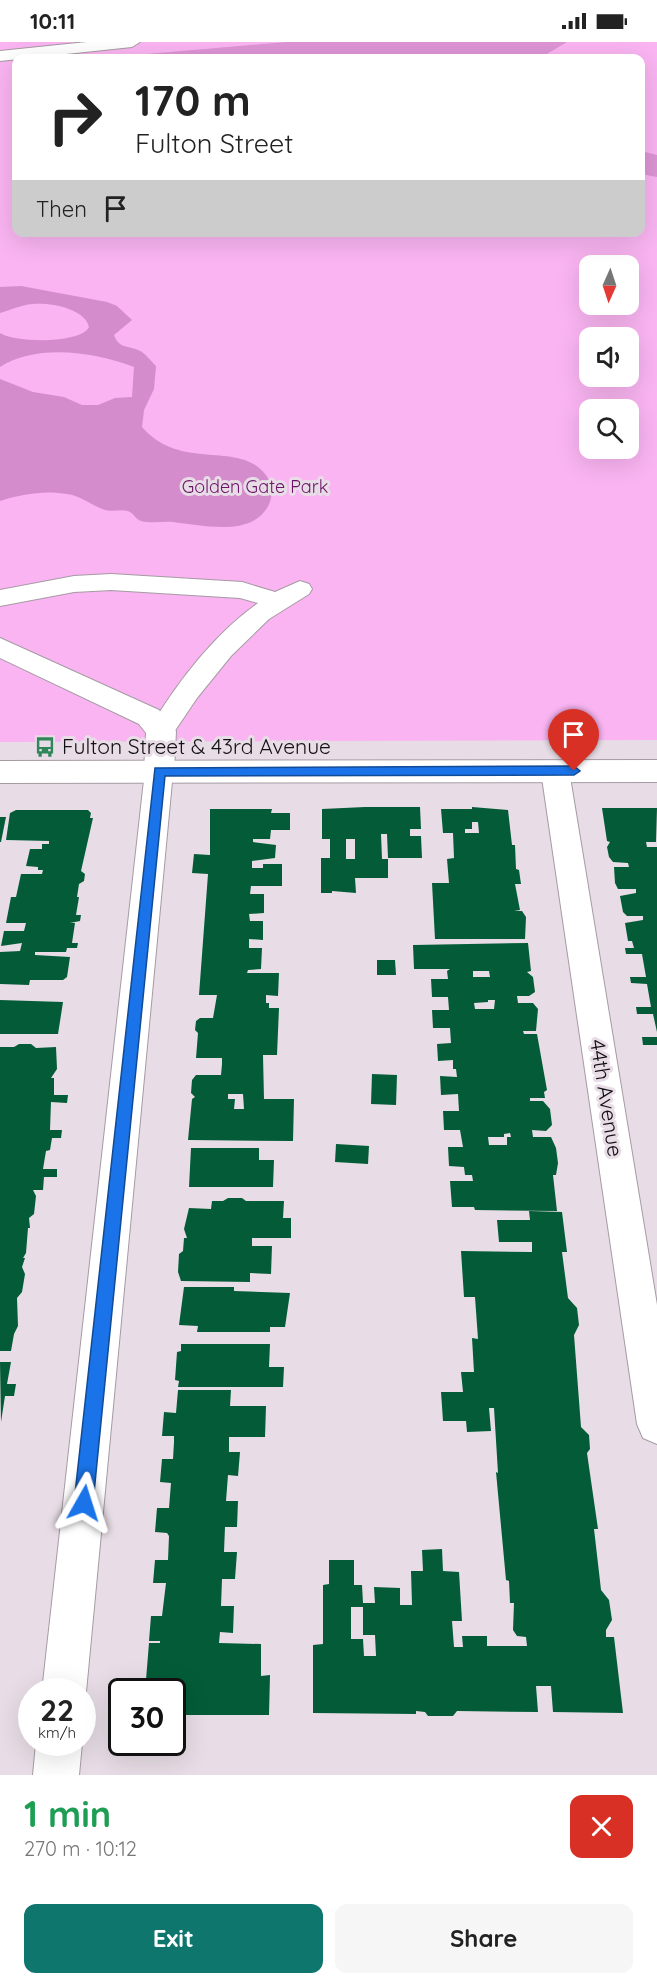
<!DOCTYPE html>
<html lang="en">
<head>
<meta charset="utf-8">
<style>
  body { margin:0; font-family:Quicksand,sans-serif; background:#f6f6f6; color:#222; height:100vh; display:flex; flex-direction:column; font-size:22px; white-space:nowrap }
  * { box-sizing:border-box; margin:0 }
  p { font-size:20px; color:#767676 }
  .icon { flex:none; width:33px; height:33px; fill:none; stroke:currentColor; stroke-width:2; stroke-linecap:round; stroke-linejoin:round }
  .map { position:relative; height:1733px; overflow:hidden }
  .side { display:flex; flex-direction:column; background:#fff; flex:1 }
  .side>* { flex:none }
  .guide { position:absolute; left:12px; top:12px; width:633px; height:183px; border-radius:12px; box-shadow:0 6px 24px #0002; background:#fff; color:#222; overflow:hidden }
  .needle { width:39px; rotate:183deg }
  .controls { position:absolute; left:579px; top:213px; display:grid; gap:12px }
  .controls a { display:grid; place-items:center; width:60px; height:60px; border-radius:12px; background:#fff; box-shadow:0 6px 24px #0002; font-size:30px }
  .speed { position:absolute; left:18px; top:1636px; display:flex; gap:12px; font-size:30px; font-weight:700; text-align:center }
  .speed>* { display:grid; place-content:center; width:78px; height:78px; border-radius:50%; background:#fff; box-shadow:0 6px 24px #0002; line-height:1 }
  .speed small { font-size:15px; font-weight:400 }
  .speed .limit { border:3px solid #111; border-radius:9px; background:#fff; color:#111 }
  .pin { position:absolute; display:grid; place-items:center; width:51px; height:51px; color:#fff; margin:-62px -26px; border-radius:50% 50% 50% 0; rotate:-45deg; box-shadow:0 0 6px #0007 }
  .pin .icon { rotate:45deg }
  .me { position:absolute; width:66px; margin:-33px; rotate:6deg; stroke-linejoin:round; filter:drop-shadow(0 0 4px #0008) }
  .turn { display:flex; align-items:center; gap:21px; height:126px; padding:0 24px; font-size:27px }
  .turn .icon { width:78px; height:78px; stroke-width:2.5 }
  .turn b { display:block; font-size:42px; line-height:51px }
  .then { display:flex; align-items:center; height:57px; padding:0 24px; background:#0003; gap:12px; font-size:22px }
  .round { display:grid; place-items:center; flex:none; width:63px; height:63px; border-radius:12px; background:#f6f6f6 }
  .head { display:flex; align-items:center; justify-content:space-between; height:102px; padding:0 24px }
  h1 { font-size:36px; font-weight:700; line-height:45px; color:#1e9e55 }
  .primary-button { display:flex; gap:12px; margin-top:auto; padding:12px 24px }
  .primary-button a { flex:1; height:69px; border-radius:12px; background:#0f766e; color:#fff; font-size:24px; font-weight:700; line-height:69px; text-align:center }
  .primary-button a+a { background:#f6f6f6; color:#222 }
  .status { display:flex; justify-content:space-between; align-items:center; height:42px; padding:0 30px; background:#fff; direction:ltr }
  .status svg { height:16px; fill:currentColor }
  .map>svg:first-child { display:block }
  .green { fill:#f9b4f1; fill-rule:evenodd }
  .forest { fill:#dd94d5 }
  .water { fill:#d58ccd }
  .building { fill:#035c37; fill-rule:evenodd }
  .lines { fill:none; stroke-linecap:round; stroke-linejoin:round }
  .minor-casing { stroke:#a59ba3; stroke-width:2 }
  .tertiary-casing { stroke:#a59ba3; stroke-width:2 }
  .secondary-casing { stroke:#a59ba3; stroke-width:2 }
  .minor { fill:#fff; fill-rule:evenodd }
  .tertiary { fill:#fff; fill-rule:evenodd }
  .secondary { fill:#fff; fill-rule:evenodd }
  .route { fill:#1a73e8; stroke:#114b97; stroke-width:1.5 }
  .labels { text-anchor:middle; stroke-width:6; stroke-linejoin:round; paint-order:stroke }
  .far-park-label { font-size:18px; fill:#6a1366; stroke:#e8dde6 }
  .poi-label { font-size:21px; fill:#131013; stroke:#e8dde6; text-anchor:start }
  .street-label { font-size:21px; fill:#131013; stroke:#e8dde6 }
</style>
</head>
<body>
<div class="status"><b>10:11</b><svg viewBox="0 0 49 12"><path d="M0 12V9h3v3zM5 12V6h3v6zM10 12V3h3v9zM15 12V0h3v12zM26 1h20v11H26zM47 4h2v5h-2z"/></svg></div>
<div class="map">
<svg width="657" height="1733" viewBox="0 0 657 1733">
  <rect width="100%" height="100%" fill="#e8dde6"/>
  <path class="green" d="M0 0H657V698L0 700ZM16 16H640V190H16ZM590 224H628V262H590ZM590 296H628V334H590ZM590 368H628V406H590Z"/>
  <g class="forest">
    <path d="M286 0H567L545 13 527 16H101Z"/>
    <path d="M641 109 657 113V135L641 132Z"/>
  </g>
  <path class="water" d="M21 244 107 260 117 264 132 278 114 293C119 308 131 303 142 310 147 314 152 320 156 324L154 347 144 368 142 385C181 430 238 398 265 432 273 441 274 455 267 466 249 495 201 483 173 480 163 479 152 482 141 479 135 477 135 472 128 469 120 467 112 470 105 468 92 464 82 454 67 452 45 448 21 452 0 459V337L33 350 64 355 82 363H98L115 356 132 355 134 325C96 310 36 301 0 325V291C14 301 81 302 89 285 85 266 49 260 32 262 21 263 11 268 0 271V245Z"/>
  <g class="building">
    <path d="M365 765H420L421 787H410V794H421L422 816H388L387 792H381L382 817H388V836H355L356 851 332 849V851H321V816H330V797H322V767ZM346 797H355V817H346Z"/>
    <path d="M472 765 508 768 512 803H515L516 827 519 828 521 842H515L520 868 514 869H522L526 875 525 897H435L432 841H449L447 817 454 816 453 791H443L441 767H472ZM472 780H478L479 791H465V787H472Z"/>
    <path d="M602 766H657L656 800H646L647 805H657V990L653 972H637L636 965H651L647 942 631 941 630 935H646L642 912H626L625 906H634L632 899H628L625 881 643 878V874H627L623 870 620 854 636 851V847H618L615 841 614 825H629L628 821 613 820 609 815 607 805 610 800 607 799Z"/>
    <path d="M210 767H272L271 771H290V788H271L270 797H253V800L276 803 275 816 252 819V826H263V822H282V844H251L250 852H264V871L249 872 250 879H263V898L249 897V906H262L261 927 248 928 247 931H279L278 954 266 953V961H269V966H279L277 1013H263L264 1057H294L293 1099 188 1098 192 1057 195 1055 191 1051 192 1038 196 1033H221L222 1022V1016H196L198 991 195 988 196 979 200 976H213L217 953H199L208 832 192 831 194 812 210 813ZM228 1052H243L244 1067H234L235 1057H228Z"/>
    <path d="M16 768H88L91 771 90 776H93L81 829 85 832 84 839 79 842 77 855H79L76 873H81L80 879 70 881H75L72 901H78L77 906H67L66 910H35V913L70 915 67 935 63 938H30L29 943 0 942V910L20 909 22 901 1 904 4 889H24L26 881H6L11 855H16L21 832H42L43 828H38V825L26 824 30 807H42V802H49V799L6 798 10 771Z"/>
    <path d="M0 775H6L1 800H0Z"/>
    <path d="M528 901 531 929 527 930 533 935 535 950 529 954H517L518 961H533L538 967 536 989H523L524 992H537L547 1048 544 1050 545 1056H530V1059H543L550 1067 552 1083 546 1089 532 1088 533 1095H551L556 1106 558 1121 556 1133H553L557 1169 475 1168 474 1165H452L450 1139H473L472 1133H465L464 1125 449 1124 448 1105H463L460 1088H444L443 1069H459L458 1052 441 1053 440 1034 457 1035 456 1027H453V1018L438 1019 437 1002 451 1001 450 986H433L432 968H449L448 955H432L431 937H448L447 929 450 927H414L413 903ZM473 929H489L490 935H473ZM488 958H495L494 967H475L474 961 488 960ZM510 1091 511 1095H507V1103H489L488 1095H504V1092Z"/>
    <path d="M377 918H395L396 933H377Z"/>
    <path d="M0 958 63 960 58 992H0Z"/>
    <path d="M642 995H657V1003H643Z"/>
    <path d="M19 1002H31L36 1006 56 1005 57 1027 51 1036H54V1053H68L67 1061 51 1060 50 1088H62L61 1096H52L50 1108 46 1109 43 1127H57V1135H44L43 1148H33L36 1154 34 1172 29 1176 30 1186H28L26 1211 23 1216H25L22 1225 25 1232 22 1250 17 1256 18 1284 14 1292 11 1309H0V1005H14Z"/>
    <path d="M372 1032 397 1033 396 1063 371 1062Z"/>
    <path d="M336 1102 369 1104 368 1122 335 1120Z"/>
    <path d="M191 1106H259V1118H274L273 1145H189Z"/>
    <path d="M228 1156H242L246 1159H284L283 1176H291V1196H252V1204H272L271 1232 250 1231V1240L181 1239 178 1230 179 1212 183 1209 184 1196H187L184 1187 189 1166 211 1167 212 1159H223Z"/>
    <path d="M529 1169 562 1170 567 1210H562L568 1256 577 1266 579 1283 574 1293 581 1385 589 1393 590 1407 587 1411 598 1487H594L600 1539 601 1548 609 1558 612 1578 606 1588V1595H614L623 1671 553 1670 551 1644H536L538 1670 457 1669 453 1674H428L425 1670 416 1669V1672L313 1671V1603L323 1602V1543L329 1542V1518H354V1543H362L363 1561H375L374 1545 400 1546V1563H412L411 1529H423L422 1508 442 1507 443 1529 459 1530 462 1579H452L454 1605H463L462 1594H487V1604H527L526 1595 517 1594 513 1588 514 1561H510L509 1539 506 1538 496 1430 498 1431 494 1366H489L491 1389 467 1390 466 1379H443L441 1350H463L461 1330H474L472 1296 478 1297 475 1255H464L461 1209 532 1210V1200H499L497 1178H530ZM351 1565H363V1593H375L376 1614H364L363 1597H351Z"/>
    <path d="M184 1245H234V1249L290 1251 285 1285H270V1290H197L198 1284 179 1283Z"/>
    <path d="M181 1302H270L269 1325H284L283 1345H178L179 1339 175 1338 177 1310 181 1309Z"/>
    <path d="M0 1320H11L7 1342H16L14 1354H5L1 1380Z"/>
    <path d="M178 1348H231L230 1364H266L265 1395H229V1410H240L238 1434 228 1433 226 1459H238L237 1485H225L224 1510H237L235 1537H222L221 1564H234L233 1591 220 1590 219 1601 261 1602V1634L270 1633 269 1673H172V1650H145L149 1601H160V1599H149L151 1574H162L166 1541H153L155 1518H168L169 1494 167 1491 155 1490 157 1466H169L171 1441 160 1440 162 1417H173L174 1400V1394H162L164 1370 176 1371Z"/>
  </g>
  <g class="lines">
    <g class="minor-casing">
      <g id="minor">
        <path d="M111 532 242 540 275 550 300 539 309 542 312 547 309 552 269 577 231 614 197 656 170 696 161 698 152 696 148 689C176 642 213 593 258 561L240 556 111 548 74 550 0 564V548L74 534Z"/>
        <path d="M159 719 169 722 173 729 86 1650 82 1659V1650H42L145 729 149 722Z"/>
        <path d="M555 719 565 722 569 729 657 1263V1402L643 1396 637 1382 541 729 545 722Z"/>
        <path d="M36 1701H82L79 1733H33Z"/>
      </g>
    </g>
    <g class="tertiary-casing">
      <g id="tertiary">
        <path d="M87 0H140L132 5 0 19V9Z"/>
        <path d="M0 596 159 668 176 689 174 729 170 737 159 740 148 737 144 729 146 691 139 682 0 616Z"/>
      </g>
    </g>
    <g class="secondary-casing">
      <path id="secondary" d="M657 718V740L0 741V719Z"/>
    </g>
    <use href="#minor" class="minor"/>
    <use href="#tertiary" class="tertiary"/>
    <use href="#secondary" class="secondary"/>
  </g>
  <path class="route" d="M574 724 580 729 574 733 165 734 93 1461 90 1468 84 1471 77 1468 74 1461 155 726Z"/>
  <defs>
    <g id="bus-bare" transform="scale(1.62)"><path d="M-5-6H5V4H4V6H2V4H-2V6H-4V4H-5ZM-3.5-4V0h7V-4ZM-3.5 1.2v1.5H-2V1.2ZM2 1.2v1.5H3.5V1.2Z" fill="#2f865a" stroke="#e8dde6" stroke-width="2.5" paint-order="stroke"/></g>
  </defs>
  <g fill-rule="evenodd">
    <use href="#bus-bare" x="45" y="705"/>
  </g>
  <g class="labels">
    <g class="far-park-label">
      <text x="255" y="451">Golden Gate Park</text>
    </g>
    <g class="poi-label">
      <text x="62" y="712">Fulton Street &amp; 43rd Avenue</text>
    </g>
    <g class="street-label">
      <text transform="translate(606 1056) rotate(81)" y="7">44th Avenue</text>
    </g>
  </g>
</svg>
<div class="controls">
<a><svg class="needle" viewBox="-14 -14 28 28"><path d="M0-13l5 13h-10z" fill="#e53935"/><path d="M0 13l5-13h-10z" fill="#767676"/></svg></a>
<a><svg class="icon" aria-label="sound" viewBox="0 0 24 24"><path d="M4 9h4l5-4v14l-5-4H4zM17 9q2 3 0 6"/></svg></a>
<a><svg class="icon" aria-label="search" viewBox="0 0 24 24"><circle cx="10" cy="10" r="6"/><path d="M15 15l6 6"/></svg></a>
</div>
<div class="speed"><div>22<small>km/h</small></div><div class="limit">30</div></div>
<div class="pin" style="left:574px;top:729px;background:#d93025"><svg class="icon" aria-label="arrive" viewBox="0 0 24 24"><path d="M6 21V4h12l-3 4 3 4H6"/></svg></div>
<svg class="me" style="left:84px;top:1461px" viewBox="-20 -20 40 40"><path d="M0-17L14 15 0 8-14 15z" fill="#1a73e8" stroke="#fff" stroke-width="4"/></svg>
<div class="guide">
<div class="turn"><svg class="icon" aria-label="right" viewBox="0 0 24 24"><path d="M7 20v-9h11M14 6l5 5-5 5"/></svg><div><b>170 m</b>Fulton Street</div></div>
<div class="then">Then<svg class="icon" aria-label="arrive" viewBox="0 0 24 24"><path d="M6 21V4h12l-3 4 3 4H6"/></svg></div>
</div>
</div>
<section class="side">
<div class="head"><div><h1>1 min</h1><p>270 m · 10:12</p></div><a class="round" style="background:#d93025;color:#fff"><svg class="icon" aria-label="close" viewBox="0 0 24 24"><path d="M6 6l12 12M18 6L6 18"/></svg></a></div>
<div class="primary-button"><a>Exit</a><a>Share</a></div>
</section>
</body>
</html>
